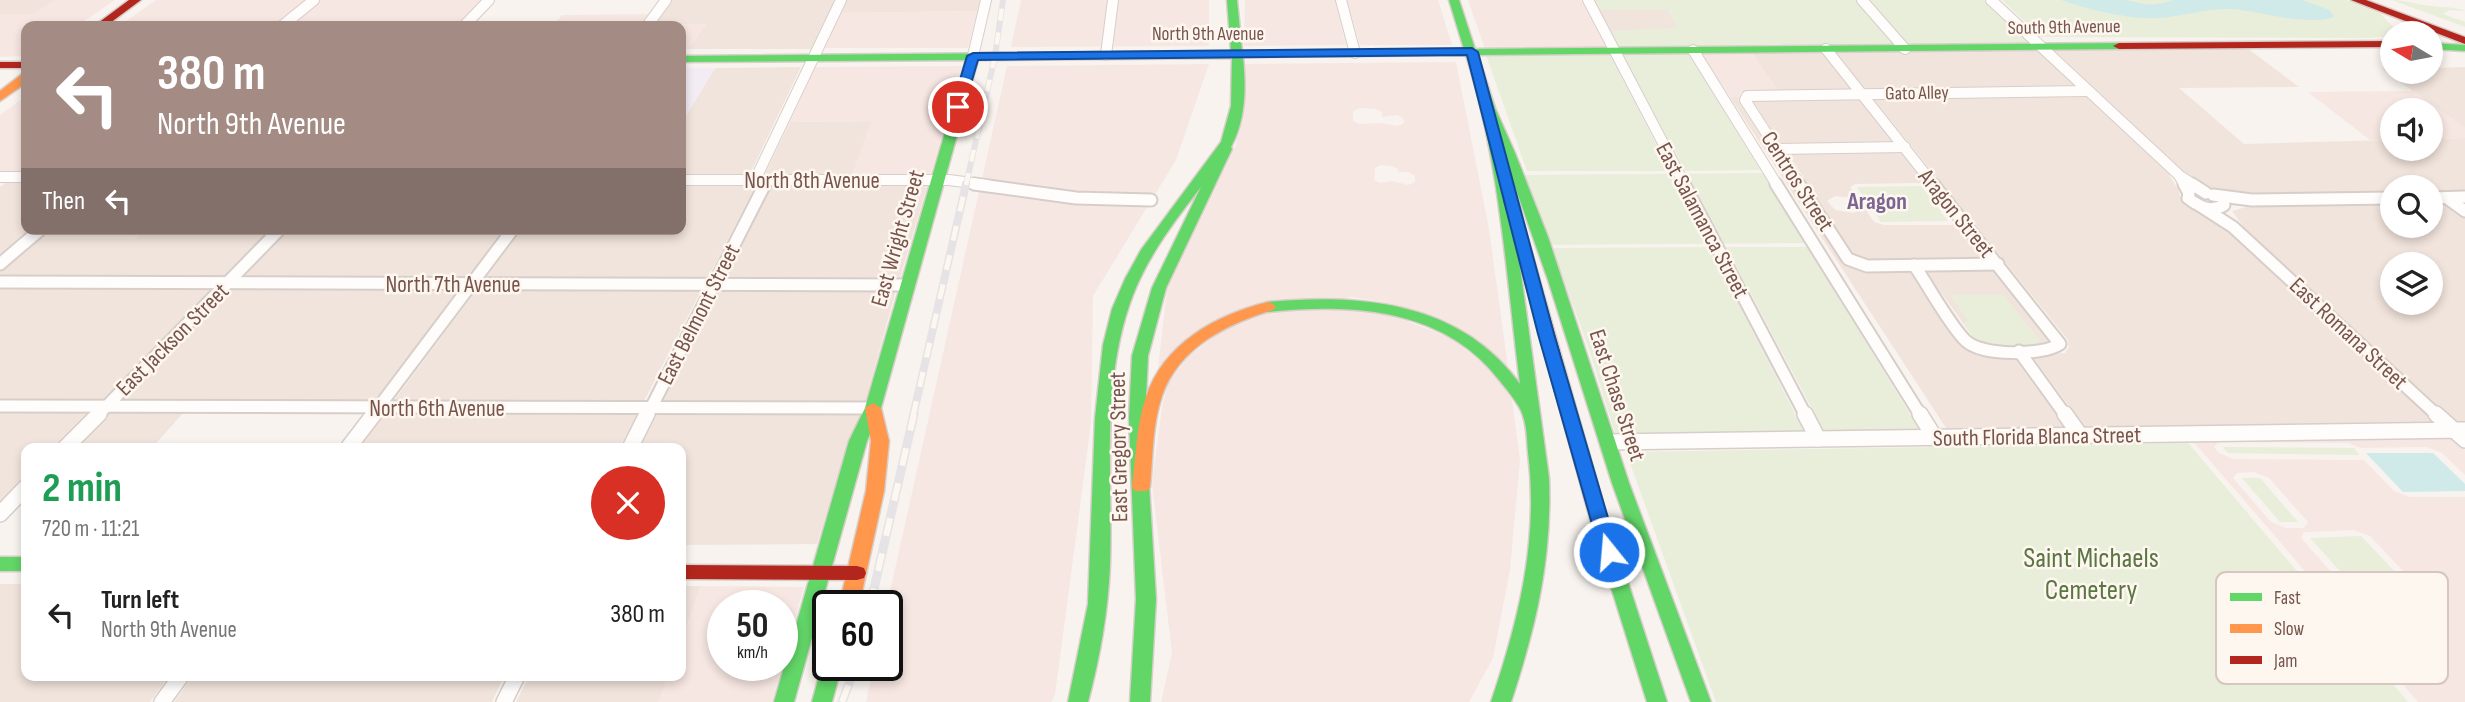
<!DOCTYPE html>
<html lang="en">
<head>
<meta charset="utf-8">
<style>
  body { margin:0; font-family:"Sofia Sans Condensed",sans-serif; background:#f6f6f6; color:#222; height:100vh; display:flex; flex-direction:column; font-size:26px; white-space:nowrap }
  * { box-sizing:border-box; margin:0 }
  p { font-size:23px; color:#767676 }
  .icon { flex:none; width:38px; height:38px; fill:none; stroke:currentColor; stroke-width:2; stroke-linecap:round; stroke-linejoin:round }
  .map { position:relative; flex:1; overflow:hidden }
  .side { position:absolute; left:21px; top:443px; width:665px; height:238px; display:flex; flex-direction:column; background:#fff; border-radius:14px; box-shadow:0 4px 10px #0003 }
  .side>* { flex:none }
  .hud { position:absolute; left:21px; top:21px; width:665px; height:214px; border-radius:14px; box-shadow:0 4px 10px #0003; background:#a48c85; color:#fff; overflow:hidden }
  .needle { width:46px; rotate:280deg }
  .fabs { position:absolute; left:2380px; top:21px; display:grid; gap:14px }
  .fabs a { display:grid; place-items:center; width:63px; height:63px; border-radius:50%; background:#fff; box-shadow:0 4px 10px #0003; font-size:35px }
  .speed { position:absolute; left:707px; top:590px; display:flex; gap:14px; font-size:35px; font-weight:700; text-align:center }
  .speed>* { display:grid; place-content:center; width:91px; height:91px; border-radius:50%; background:#fff; box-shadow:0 4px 10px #0003; line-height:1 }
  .speed small { font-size:18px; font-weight:400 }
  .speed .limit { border:4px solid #111; border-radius:10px; background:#fff; color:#111 }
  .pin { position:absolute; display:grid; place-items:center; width:60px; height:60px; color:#fff; margin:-30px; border:4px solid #fff; border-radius:50%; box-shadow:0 2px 7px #0007 }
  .me { position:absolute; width:77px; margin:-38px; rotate:343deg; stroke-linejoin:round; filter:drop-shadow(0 0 5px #0008) }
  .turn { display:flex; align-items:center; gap:24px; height:147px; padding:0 21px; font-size:32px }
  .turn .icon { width:91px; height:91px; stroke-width:2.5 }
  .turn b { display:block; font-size:49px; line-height:60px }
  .then { display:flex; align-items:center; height:66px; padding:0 21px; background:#0003; gap:14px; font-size:26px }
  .round { display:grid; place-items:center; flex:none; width:74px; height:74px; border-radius:37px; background:#f6f6f6 }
  .head { display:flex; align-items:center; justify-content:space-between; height:119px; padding:0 21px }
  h1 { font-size:42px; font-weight:700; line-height:52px; color:#1e9e55 }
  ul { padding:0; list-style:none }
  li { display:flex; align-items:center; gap:21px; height:105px; padding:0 21px }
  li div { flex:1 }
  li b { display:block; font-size:26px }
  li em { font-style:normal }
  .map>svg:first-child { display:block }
  .residential { fill:#f1e4dc; fill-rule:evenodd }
  .commercial { fill:#f7e7e2; fill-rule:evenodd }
  .education { fill:#f3ecf4 }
  .green { fill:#e8eed9 }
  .water { fill:#cfeae8 }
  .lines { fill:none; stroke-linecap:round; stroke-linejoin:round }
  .street-far2-casing { stroke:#d7ceca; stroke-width:12 }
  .street-far1-casing { stroke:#d7ceca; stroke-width:15 }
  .street-casing { stroke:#d7ceca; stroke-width:18 }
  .fast-casing { stroke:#d8ceca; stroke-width:3 }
  .slow-casing { stroke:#d8ceca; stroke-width:3 }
  .jam-casing { stroke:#d8ceca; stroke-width:3 }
  .street-far2 { stroke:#fefdfc; stroke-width:10 }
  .street-far1 { stroke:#fefdfc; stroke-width:11 }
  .street { stroke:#fefdfc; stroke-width:15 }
  .fast { fill:#63d668; fill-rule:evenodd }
  .slow { fill:#ff974d; fill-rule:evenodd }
  .jam { fill:#b3261e; fill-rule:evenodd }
  .rail-far2-casing { stroke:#e5e3e6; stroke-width:6 }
  .rail-far1-casing { stroke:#e5e3e6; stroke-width:8 }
  .rail-casing { stroke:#e5e3e6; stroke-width:9 }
  .rail-far2 { stroke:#fef7f0; stroke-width:4.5; stroke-dasharray:12; stroke-linecap:butt }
  .rail-far1 { stroke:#fef7f0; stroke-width:5; stroke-dasharray:15; stroke-linecap:butt }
  .rail { stroke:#fef7f0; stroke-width:6; stroke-dasharray:18; stroke-linecap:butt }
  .route { fill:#1a73e8; stroke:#114b97; stroke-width:2 }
  .labels { text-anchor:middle; stroke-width:5; stroke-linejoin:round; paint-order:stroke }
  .far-street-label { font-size:19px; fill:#77554d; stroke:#fef7f0 }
  .street-label { font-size:23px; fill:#77554d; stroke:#fef7f0 }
  .neighbourhood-label { font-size:24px; font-weight:bold; fill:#7b6692; stroke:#fef7f0 }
  .near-park-label { font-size:28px; fill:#5a7642; stroke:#fef7f0 }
  .key { fill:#fef7f0; stroke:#d6c6bf; stroke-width:2 }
  .key-label { font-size:19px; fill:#77554d }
</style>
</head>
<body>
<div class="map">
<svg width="2465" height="702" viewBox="0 0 2465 702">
  <rect width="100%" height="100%" fill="#f8f3ee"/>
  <g class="residential">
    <path d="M0 0H55L34 14H0Z"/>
    <path d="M672 0H835L811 49H688L706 24H655Z"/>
    <path d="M847 0H980L977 11 841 13Z"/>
    <path d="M1599 10H1668L1678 29 1611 31Z"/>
    <path d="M2247 48 2299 87 2179 88 2244 144 2392 140V149H2431V139L2465 138V193L2431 194V187H2392V194L2253 196 2210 190 2185 173 2051 50Z"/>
    <path d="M2037 50 2077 88 1866 90 1836 52Z"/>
    <path d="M1751 52H1822L1852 90 1778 91Z"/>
    <path d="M801 67 749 176H681V124L715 68Z"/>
    <path d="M2465 67V128L2382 69H2392V72H2431V68Z"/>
    <path d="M2084 94 2168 173 2179 191 2181 199 2230 230 2438 424 2086 429 2032 356 2065 353 2069 347 2068 340 1871 96Z"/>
    <path d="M1857 96 1895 144 1782 146 1753 101 1754 98Z"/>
    <path d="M1730 97H1739L1738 100 1767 146 1843 263 1855 268 1908 270 1958 341 1967 348 2013 356 2066 429 1948 431Z"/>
    <path d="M872 121 852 176H764L790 122Z"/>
    <path d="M1900 151 1986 260 1866 261 1856 258 1787 152ZM1918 183 1928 186 1955 222 1952 225H1884L1874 222 1850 187 1855 184ZM1835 196 1853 198 1862 207 1854 213 1835 210 1827 201Z"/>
    <path d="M8 181H26V229H32L0 256V187Z"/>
    <path d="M681 183H757L707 280 485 279 522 229H681Z"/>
    <path d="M773 183 928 184 899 281 724 280Z"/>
    <path d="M2444 201 2465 217V424H2458L2246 230 2232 211 2257 204 2392 202V226H2431V202ZM2392 264H2431V303H2392Z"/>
    <path d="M146 229H271L224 278 0 277V271L38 239H135Z"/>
    <path d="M288 229H505L467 279 241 278Z"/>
    <path d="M1993 268 2049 339 2048 344 1987 346 1976 341 1925 270Z"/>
    <path d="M0 286 215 287 101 401 0 400Z"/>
    <path d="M232 287 460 288 373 402 120 401Z"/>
    <path d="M478 288 702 289 643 403 393 402Z"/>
    <path d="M720 289 896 290 865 403H662Z"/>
    <path d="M0 412H90L54 448H26V476L0 503Z"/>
    <path d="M109 413H183L152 448H75Z"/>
    <path d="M384 413 637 415 619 448H359Z"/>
    <path d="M861 414 849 441 817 544 681 545V448H640L657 415Z"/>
    <path d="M0 584H26V676H169L150 702H0Z"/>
    <path d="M681 586H701L681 642Z"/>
    <path d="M193 676H504L492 702H174Z"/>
    <path d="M529 676H668L659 702H516Z"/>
  </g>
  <g class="commercial">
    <path d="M55 0H115L77 26H26V56L0 57V14H34Z"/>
    <path d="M156 0H307L276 26H119Z"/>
    <path d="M320 0H482L457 26H289Z"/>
    <path d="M1021 0H1209V46L1011 47Z"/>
    <path d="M1245 0H1335L1346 45 1244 46Z"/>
    <path d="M1347 0H1438L1452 45H1360Z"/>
    <path d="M1468 0H1581L1606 48 1485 49Z"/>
    <path d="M977 11 968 48H824L841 13Z"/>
    <path d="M649 14 641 26H552L562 15Z"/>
    <path d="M655 24H707L688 49H681V26H654Z"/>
    <path d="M1751 52 1778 91 1741 92 1739 97H1730L1701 53Z"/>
    <path d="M1456 62 1489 229 1508 367 1479 341 1449 323 1385 302 1350 297 1219 319 1192 334 1158 368 1167 289 1236 145 1245 64ZM1360 108 1375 109 1382 112V117L1397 115 1404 119 1403 124 1397 126 1381 123 1359 124 1353 121V111ZM1381 165 1391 166 1398 169V172H1408L1415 176V182L1408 185 1392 181 1380 183 1374 180 1375 168Z"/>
    <path d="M1209 64 1176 160 1154 196 1048 191 982 179 1007 66Z"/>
    <path d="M963 66 930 176H852L871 121 790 122 815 67Z"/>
    <path d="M2413 91 2465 128V138L2431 139V110H2392V140H2370L2308 92Z"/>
    <path d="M26 96V173H0V115Z"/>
    <path d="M980 187 1149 204 1093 296 1091 423 1055 695 1051 702H866L874 665H887V605Z"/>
    <path d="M49 229H146L135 239H38Z"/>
    <path d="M1302 307 1380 311 1451 338 1491 370 1512 400 1520 460 1510 570 1493 658 1469 702H1161L1172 653 1152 484 1162 407 1168 384 1187 358 1219 332 1274 311Z"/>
    <path d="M2451 436 2465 450V475L2442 453 2427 447 2361 448 2348 443 2219 442 2214 447 2219 453 2233 459 2364 460 2394 491 2409 497H2465V702H2418L2192 440ZM2254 472 2269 478 2308 522 2304 528H2286L2271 522 2233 478 2237 473ZM2354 530 2370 536 2421 590 2418 597 2366 598 2349 592 2301 538 2304 532Z"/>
    <path d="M701 586 804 587 772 702H659L668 676H681V642ZM723 606H782V665H723Z"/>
  </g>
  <path class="education" d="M681 68H715L681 124Z"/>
  <g class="green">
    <path d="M1594 0H1856L1896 46 1619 48 1611 31 1677 28 1668 10H1599Z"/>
    <path d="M1868 0H1984L2032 44 1910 46Z"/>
    <path d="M2002 0H2346L2381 14 2394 28C2391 38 2380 37 2370 38L2041 37Z"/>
    <path d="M2392 0C2406 0 2418 5 2432 6 2445 8 2453 6 2465 11L2450 10 2443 14 2465 22V27Z"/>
    <path d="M1609 53 1670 171H1527L1486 55Z"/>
    <path d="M1622 53H1688L1760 170 1685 171Z"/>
    <path d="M1770 173 1813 243 1543 245 1520 175Z"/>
    <path d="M1921 186 1948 221 1881 222 1857 187Z"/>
    <path d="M1709 247 1805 433 1616 436 1589 349 1552 248Z"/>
    <path d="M1726 247H1807L1921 432 1825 433Z"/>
    <path d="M1950 295H2003L2040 340 2038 345 1988 346 1976 341 1963 323 1968 321Z"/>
    <path d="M2188 443 2408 702H1716L1626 452Z"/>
    <path d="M2223 447 2354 448 2359 455 2228 453Z"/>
    <path d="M2242 478H2260L2298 522H2280Z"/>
    <path d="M2361 536 2412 590 2359 592 2310 538Z"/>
  </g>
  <g class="water">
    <path d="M2061 0C2081 0 2104 0 2124 0 2150 4 2148 8 2174 0H2302L2330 10 2334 17C2307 27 2261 11 2232 9 2205 8 2182 17 2156 18 2125 19 2090 10 2061 0Z"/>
    <path d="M2366 453H2433L2465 484V491L2403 492Z"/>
  </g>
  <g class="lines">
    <g class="street-far2-casing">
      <g id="street-far2">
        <path d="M1341 0 1355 53"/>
        <path d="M1588 0 1685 185"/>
        <path d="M1862 0 1905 49"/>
        <path d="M1991 0 2180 176 2194 185"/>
        <path d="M282 26 314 0"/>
        <path d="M464 26 489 0"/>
        <path d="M647 26 666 0"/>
        <path d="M1826 49 1934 185"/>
        <path d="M1693 50 1777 185"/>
        <path d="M1106 55 1113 0"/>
        <path d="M973 56 986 0"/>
        <path d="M1777 149 1905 147"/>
        <path d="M0 177H26"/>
        <path d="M2180 177 2185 185"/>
        <path d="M681 180H949L987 185"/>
        <path d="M755 180 841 0"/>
        <path d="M764 185 767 180"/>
        <path d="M1800 185 1745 100 1747 96 2088 91"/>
      </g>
    </g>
    <g class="street-far1-casing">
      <g id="street-far1">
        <path d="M974 184 1076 198 1151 200"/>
        <path d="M1684 184 1806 416"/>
        <path d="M1776 184 1921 416"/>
        <path d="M1799 184 1848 259 1867 266 1998 264"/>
        <path d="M2184 184 2189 193 2188 198C2199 207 2211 213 2224 205"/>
        <path d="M2192 184 2206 193"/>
        <path d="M2213 195 2252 200 2392 198"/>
        <path d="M2431 198 2465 197"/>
        <path d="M2447 198 2465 211"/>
        <path d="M2202 207 2233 227 2438 416"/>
        <path d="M0 264 41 229"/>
        <path d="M1914 265C1928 285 1950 326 1966 341 1982 356 2042 356 2060 344L1933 184"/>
        <path d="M0 282 906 285"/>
        <path d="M2019 351 2066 416"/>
        <path d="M0 406 873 408"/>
        <path d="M97 416 280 229"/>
        <path d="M372 416 513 229"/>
        <path d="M647 416 765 184"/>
      </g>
    </g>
    <g class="street-casing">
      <g id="street">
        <path d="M1805 414 1818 439"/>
        <path d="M1920 414 1935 438"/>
        <path d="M2065 414 2080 435"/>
        <path d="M2436 414 2465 440"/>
        <path d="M1608 442 2465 430"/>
        <path d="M65 448 99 414"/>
        <path d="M348 448 374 414"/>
        <path d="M630 448 647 414"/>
        <path d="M0 514 26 487"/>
        <path d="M162 702 181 676"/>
        <path d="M504 702 517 676"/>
      </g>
    </g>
    <g class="fast-casing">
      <g id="fast">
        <path d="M1227 0H1237L1242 51 1464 49 1449 0H1459L1475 49 2119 43 2125 46 2119 49 1478 55 1495 108 1515 153 1548 237 1629 483 1711 702H1691L1612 483 1548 280 1505 158 1549 478C1552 559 1536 626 1511 702H1491C1519 620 1539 540 1528 452 1527 441 1527 427 1523 416 1521 406 1507 390 1500 381 1445 308 1352 303 1268 312L1260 307 1268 302C1361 293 1461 302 1520 384 1506 274 1500 161 1466 55L1243 57C1246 88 1246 119 1231 147L1232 149 1166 288 1148 356 1145 418 1156 599 1150 702H1130L1136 599 1129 418 1132 356 1152 288 1201 187C1175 220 1148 256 1133 295 1100 380 1113 477 1110 565 1108 612 1100 657 1088 702H1068L1088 604 1095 418 1103 345 1112 309 1125 279 1141 250 1221 142 1231 106 1232 58 978 60 881 408 867 441 794 702H774L849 441 865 408 966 60 681 62V56L1231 51Z"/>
        <path d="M2431 43 2465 45V51L2431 49Z"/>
        <path d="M1562 382 1570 387 1611 530 1667 702H1647L1593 530 1554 387Z"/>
        <rect x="0" y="557" width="26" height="14"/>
        <path d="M828 658V665H842L832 702H812L822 665Z"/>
      </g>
    </g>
    <g class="slow-casing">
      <g id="slow">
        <path d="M22 74H26V83L0 101V91Z"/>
        <path d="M1268 302 1273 304 1276 307 1273 310C1227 324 1179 347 1162 396 1152 425 1153 457 1150 487L1147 491H1135L1132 487C1136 457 1136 425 1146 397 1164 343 1216 315 1268 302Z"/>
        <path d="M873 403 881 408 889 441 884 491 859 606H839L866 491 871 441 865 408Z"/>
      </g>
    </g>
    <g class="jam-casing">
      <g id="jam">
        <path d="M129 0H141L106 26H94Z"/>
        <path d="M2351 0H2366L2465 37V44Z"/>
        <path d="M2392 41V47L2119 49 2113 46 2119 43Z"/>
        <rect x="0" y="62" width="26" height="6"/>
        <path d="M1510 196 1517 200 1570 387 1568 391H1556L1554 387 1503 200Z"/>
        <path d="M681 565 857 566 864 568 866 573 864 578 857 580 681 579Z"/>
      </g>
    </g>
    <use href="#street-far2" class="street-far2"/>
    <use href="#street-far1" class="street-far1"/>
    <use href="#street" class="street"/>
    <use href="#fast" class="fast"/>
    <use href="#slow" class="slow"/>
    <use href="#jam" class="jam"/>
    <g class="rail-far2-casing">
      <path id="rail-far2" d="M966 185 995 56 1003 0"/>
    </g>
    <g class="rail-far1-casing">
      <path id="rail-far1" d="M913 416 966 184"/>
    </g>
    <g class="rail-casing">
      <g id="rail">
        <path d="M870 606 914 414"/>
        <path d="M842 702 856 665"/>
      </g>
    </g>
    <use href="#rail-far2" class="rail-far2"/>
    <use href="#rail-far1" class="rail-far1"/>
    <use href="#rail" class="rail"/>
  </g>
  <path class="route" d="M1472 48 1478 52 1554 334 1618 552 1616 557H1602L1600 552 1538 334 1467 55 978 60 964 107 958 111 952 107 967 56 973 53Z"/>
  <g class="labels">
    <g class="far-street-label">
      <text transform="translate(2064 26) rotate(-1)" y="7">South 9th Avenue</text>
      <text x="1208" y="40">North 9th Avenue</text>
      <text transform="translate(1917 92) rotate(-1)" y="7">Gato Alley</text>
    </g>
    <g class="street-label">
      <text x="812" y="188">North 8th Avenue</text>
      <text transform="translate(1798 181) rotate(57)" y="8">Centros Street</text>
      <text transform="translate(1957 213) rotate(51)" y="8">Aragon Street</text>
      <text transform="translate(1703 220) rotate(62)" y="8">East Salamanca Street</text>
      <text transform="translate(897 238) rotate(-74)" y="8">East Wright Street</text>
      <text x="453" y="292">North 7th Avenue</text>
      <text transform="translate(698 314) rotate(-63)" y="8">East Belmont Street</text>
      <text transform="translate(2349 333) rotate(43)" y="8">East Romana Street</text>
      <text transform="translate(172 339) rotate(-45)" y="8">East Jackson Street</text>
      <text transform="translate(1618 395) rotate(72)" y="8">East Chase Street</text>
      <text x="437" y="416">North 6th Avenue</text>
      <text transform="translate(2037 436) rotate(-1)" y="8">South Florida Blanca Street</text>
      <text transform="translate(1118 447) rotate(-91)" y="8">East Gregory Street</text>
    </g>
    <g class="neighbourhood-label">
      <text x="1877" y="209">Aragon</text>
    </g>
    <g class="near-park-label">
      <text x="2091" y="567">Saint Michaels<tspan x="2091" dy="32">Cemetery</tspan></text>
    </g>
  </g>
  <rect x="2216" y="572" width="232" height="112" rx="10" class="key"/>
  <rect x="2230" y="593" width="32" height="8" fill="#63d668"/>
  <rect x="2230" y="624" width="32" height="9" fill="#ff974d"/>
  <rect x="2230" y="656" width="32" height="8" fill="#b3261e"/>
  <g class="key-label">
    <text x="2274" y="604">Fast</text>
    <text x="2274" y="635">Slow</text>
    <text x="2274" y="667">Jam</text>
  </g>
</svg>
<div class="fabs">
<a><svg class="needle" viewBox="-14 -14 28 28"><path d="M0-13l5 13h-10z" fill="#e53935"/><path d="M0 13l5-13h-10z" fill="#767676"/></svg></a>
<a><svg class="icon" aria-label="sound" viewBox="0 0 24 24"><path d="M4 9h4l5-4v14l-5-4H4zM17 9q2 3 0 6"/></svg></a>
<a><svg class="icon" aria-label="search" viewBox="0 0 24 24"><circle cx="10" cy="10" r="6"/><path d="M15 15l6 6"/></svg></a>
<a><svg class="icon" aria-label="layers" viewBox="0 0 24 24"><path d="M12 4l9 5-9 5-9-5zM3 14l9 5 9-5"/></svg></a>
</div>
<div class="speed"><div>50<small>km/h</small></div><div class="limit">60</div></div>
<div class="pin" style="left:958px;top:107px;background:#d93025"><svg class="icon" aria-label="arrive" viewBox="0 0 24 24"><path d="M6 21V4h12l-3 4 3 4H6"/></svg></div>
<svg class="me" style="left:1609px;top:552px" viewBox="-20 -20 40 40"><circle r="17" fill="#1a73e8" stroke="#fff" stroke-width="3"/><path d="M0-11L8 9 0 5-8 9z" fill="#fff"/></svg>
<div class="hud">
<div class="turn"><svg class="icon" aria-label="left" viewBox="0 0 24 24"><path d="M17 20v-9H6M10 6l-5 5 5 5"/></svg><div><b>380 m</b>North 9th Avenue</div></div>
<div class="then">Then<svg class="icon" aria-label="left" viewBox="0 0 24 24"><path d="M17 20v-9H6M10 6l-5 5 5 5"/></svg></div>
</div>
<section class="side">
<div class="head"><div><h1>2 min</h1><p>720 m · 11:21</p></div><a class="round" style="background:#d93025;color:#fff"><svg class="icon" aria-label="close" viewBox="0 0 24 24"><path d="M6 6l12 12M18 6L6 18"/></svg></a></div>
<ul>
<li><svg class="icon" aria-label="left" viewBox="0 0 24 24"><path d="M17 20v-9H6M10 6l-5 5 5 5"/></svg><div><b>Turn left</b><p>North 9th Avenue</p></div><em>380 m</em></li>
</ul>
</section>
</div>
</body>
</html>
